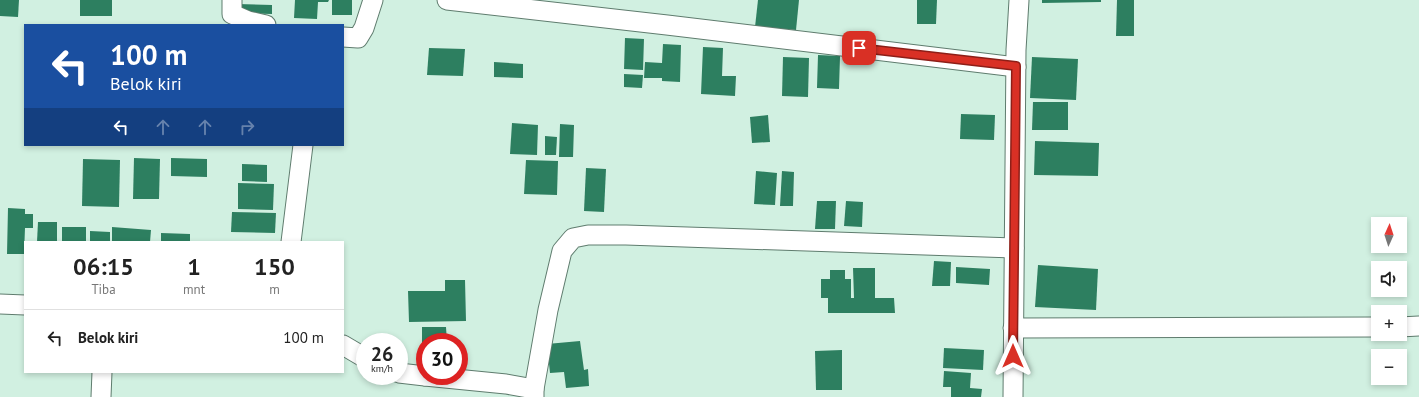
<!DOCTYPE html>
<html lang="id">
<head>
<meta charset="utf-8">
<style>
  body { margin:0; font-family:"PT Sans",sans-serif; background:#f6f6f6; color:#222; height:100vh; display:flex; flex-direction:column; font-size:15px; white-space:nowrap }
  * { box-sizing:border-box; margin:0 }
  p { font-size:13px; color:#767676 }
  .icon { flex:none; width:22px; height:22px; fill:none; stroke:currentColor; stroke-width:2; stroke-linecap:round; stroke-linejoin:round }
  .map { position:relative; flex:1; overflow:hidden }
  .drawer { position:absolute; left:24px; top:241px; width:320px; height:132px; display:flex; flex-direction:column; background:#fff; border-radius:0px; box-shadow:0 2px 6px #0003 }
  .drawer>* { flex:none }
  .top-card { position:absolute; left:24px; top:24px; width:320px; height:122px; border-radius:0px; box-shadow:0 2px 6px #0003; background:#1a4fa0; color:#fff; overflow:hidden }
  .needle { width:26px; rotate:3deg }
  .tools { position:absolute; left:1371px; top:217px; display:grid; gap:8px }
  .tools a { display:grid; place-items:center; width:36px; height:36px; border-radius:0px; background:#fff; box-shadow:0 2px 6px #0003; font-size:20px }
  .speed { position:absolute; left:356px; top:333px; display:flex; gap:8px; font-size:20px; font-weight:700; text-align:center }
  .speed>* { display:grid; place-content:center; width:52px; height:52px; border-radius:50%; background:#fff; box-shadow:0 2px 6px #0003; line-height:1 }
  .speed small { font-size:10px; font-weight:400 }
  .speed .limit { border:6px solid #d22; background:#fff; color:#111 }
  .pin { position:absolute; display:grid; place-items:center; width:34px; height:34px; color:#fff; margin:-17px; border-radius:8px; box-shadow:0 2px 6px #0006 }
  .me { position:absolute; width:44px; margin:-22px; rotate:0deg; stroke-linejoin:round; filter:drop-shadow(0 0 3px #0008) }
  .turn { display:flex; align-items:center; gap:14px; height:84px; padding:0 20px; font-size:18px }
  .turn .icon { width:52px; height:52px; stroke-width:2.5 }
  .turn b { display:block; font-size:28px; line-height:34px }
  .lanes { display:flex; align-items:center; height:38px; padding:0 20px; background:#0003; justify-content:center; gap:20px; direction:ltr }
  .lanes .off { opacity:.35 }
  .eta { display:flex; justify-content:space-evenly; align-items:center; height:68px; text-align:center }
  .eta b { font-size:24px; font-weight:700; line-height:28px }
  ul { padding:0; list-style:none }
  li { display:flex; align-items:center; gap:12px; height:56px; padding:0 20px; border-top:1px solid #e0e0e0 }
  li div { flex:1 }
  li b { display:block; font-size:15px }
  li em { font-style:normal }
  .map>svg:first-child { display:block }
  .building { fill:#2d7f60 }
  .lines { fill:none; stroke-linecap:round; stroke-linejoin:round }
  .street-casing { stroke:#5f7c6e; stroke-width:21 }
  .street { stroke:#fff; stroke-width:19 }
  .route-casing { stroke:#8d1f18; stroke-width:10 }
  .route { stroke:#d93025; stroke-width:7 }
</style>
</head>
<body>
<div class="map">
<svg width="1419" height="397" viewBox="0 0 1419 397">
  <rect width="100%" height="100%" fill="#d1f0e1"/>
  <g class="building">
    <path d="M0 0H19L18 17 0 16Z"/>
    <rect x="80" y="0" width="32" height="16"/>
    <path d="M295 0H329L328 2H318L317 19 294 18Z"/>
    <rect x="332" y="0" width="20" height="15"/>
    <path d="M758 0H799L796 30 755 27Z"/>
    <path d="M917 0H937L936 24H917Z"/>
    <path d="M1042 0H1101V2L1042 3Z"/>
    <path d="M1117 0H1134V36H1116Z"/>
    <path d="M237 4 272 5V14L237 13Z"/>
    <path d="M625 38 644 39 643 70 624 69Z"/>
    <path d="M663 44 681 45 680 82 662 81V78H644L645 62 662 63Z"/>
    <path d="M703 47 723 48 722 76H736L735 96 701 94Z"/>
    <path d="M429 48 465 49 463 76 427 75Z"/>
    <path d="M818 55 840 56 839 89 817 88Z"/>
    <path d="M783 57 809 58 808 97 782 96Z"/>
    <path d="M1032 57 1078 59 1076 100 1030 98Z"/>
    <path d="M494 62 523 64V78L494 77Z"/>
    <path d="M624 74 643 75 642 88 624 87Z"/>
    <path d="M1033 102H1068V130H1032Z"/>
    <path d="M961 114 995 115 994 140 960 139Z"/>
    <path d="M768 115 770 142 752 143 750 117Z"/>
    <path d="M512 123 538 125 537 155 510 154Z"/>
    <path d="M560 124 574 125 573 157H559Z"/>
    <path d="M545 136 557 137 556 155H545Z"/>
    <path d="M1035 141 1099 143 1098 176 1034 175Z"/>
    <path d="M134 158 160 159 159 199H133Z"/>
    <path d="M171 158 207 159V177L171 176Z"/>
    <path d="M83 159 120 160 119 207 82 206Z"/>
    <path d="M526 160 558 161 557 195 524 194Z"/>
    <path d="M242 164 267 165V182L242 181Z"/>
    <path d="M586 168 606 169 604 212 584 211Z"/>
    <path d="M756 171 777 173 775 205 754 204Z"/>
    <path d="M782 171 794 172 793 206H780Z"/>
    <path d="M238 183 274 184 273 210 238 209Z"/>
    <path d="M817 201H836L835 229H815Z"/>
    <path d="M846 201 863 202 862 227 844 226Z"/>
    <path d="M8 208 25 209V214H33V228H25L24 254H7Z"/>
    <path d="M232 212 276 213 275 233 231 232Z"/>
    <path d="M38 222H57V242H37Z"/>
    <rect x="62" y="227" width="24" height="15"/>
    <path d="M112 227 151 230 150 242H112Z"/>
    <path d="M90 231 110 232V242H90Z"/>
    <path d="M161 233 190 234V242H161Z"/>
    <path d="M934 261 951 262 950 286H932Z"/>
    <path d="M1038 265 1098 269 1096 310 1035 307Z"/>
    <path d="M956 267 990 269 989 285 956 283Z"/>
    <path d="M853 268H875V298H894L895 313H828V298H844H821V279H830V270H845V279H851V298H854Z"/>
    <path d="M445 280H465L466 321 409 322 408 291H445Z"/>
    <path d="M422 327H446L447 342H425V366H422Z"/>
    <path d="M580 341 584 370 588 369 589 386 566 388 564 372 550 373 547 344Z"/>
    <path d="M944 348 984 350 983 370 943 368Z"/>
    <path d="M842 350V390H816L815 351Z"/>
    <path d="M944 371 971 373 970 388 982 389 981 397H951V387H943Z"/>
  </g>
  <g class="lines">
    <g class="street-casing">
      <g id="street">
        <path d="M232 0V14L248 21 266 25"/>
        <path d="M447 0 667 25 1016 67"/>
        <path d="M343 37 358 38 364 28 373 0"/>
        <path d="M291 242 303 145"/>
        <path d="M0 304 25 305"/>
        <path d="M1400 327 1419 326"/>
        <path d="M1013 328 1378 327"/>
        <path d="M343 345 365 358"/>
        <path d="M399 373 425 376"/>
        <path d="M425 376 506 384 534 389V397"/>
        <path d="M534 389 548 310 562 251 573 238 588 235H626L1014 248"/>
        <path d="M101 397 102 372"/>
        <path d="M1013 397 1016 50 1019 0"/>
      </g>
    </g>
    <use href="#street" class="street"/>
  </g>
  <g class="lines">
    <g class="route-casing">
      <path id="route" d="M859 48 1016 66 1013 356"/>
    </g>
    <use href="#route" class="route"/>
  </g>
</svg>
<div class="tools">
<a><svg class="needle" viewBox="-14 -14 28 28"><path d="M0-13l5 13h-10z" fill="#e53935"/><path d="M0 13l5-13h-10z" fill="#767676"/></svg></a>
<a><svg class="icon" aria-label="sound" viewBox="0 0 24 24"><path d="M4 9h4l5-4v14l-5-4H4zM17 9q2 3 0 6"/></svg></a>
<a>+</a>
<a>−</a>
</div>
<div class="speed"><div>26<small>km/h</small></div><div class="limit">30</div></div>
<div class="pin" style="left:859px;top:48px;background:#d93025"><svg class="icon" aria-label="arrive" viewBox="0 0 24 24"><path d="M6 21V4h12l-3 4 3 4H6"/></svg></div>
<svg class="me" style="left:1013px;top:356px" viewBox="-20 -20 40 40"><path d="M0-17L14 15 0 8-14 15z" fill="#d93025" stroke="#fff" stroke-width="4"/></svg>
<div class="top-card">
<div class="turn"><svg class="icon" aria-label="left" viewBox="0 0 24 24"><path d="M17 20v-9H6M10 6l-5 5 5 5"/></svg><div><b>100 m</b>Belok kiri</div></div>
<div class="lanes"><svg class="icon" aria-label="left" viewBox="0 0 24 24"><path d="M17 20v-9H6M10 6l-5 5 5 5"/></svg><svg class="icon off" aria-label="ahead" viewBox="0 0 24 24"><path d="M12 20V5M6 11l6-6 6 6"/></svg><svg class="icon off" aria-label="ahead" viewBox="0 0 24 24"><path d="M12 20V5M6 11l6-6 6 6"/></svg><svg class="icon off" aria-label="right" viewBox="0 0 24 24"><path d="M7 20v-9h11M14 6l5 5-5 5"/></svg></div>
</div>
<section class="drawer">
<div class="eta">
<div><b>06:15</b><p>Tiba</p></div>
<div><b>1</b><p>mnt</p></div>
<div><b>150</b><p>m</p></div>
</div>
<ul>
<li><svg class="icon" aria-label="left" viewBox="0 0 24 24"><path d="M17 20v-9H6M10 6l-5 5 5 5"/></svg><div><b>Belok kiri</b></div><em>100 m</em></li>
</ul>
</section>
</div>
</body>
</html>
